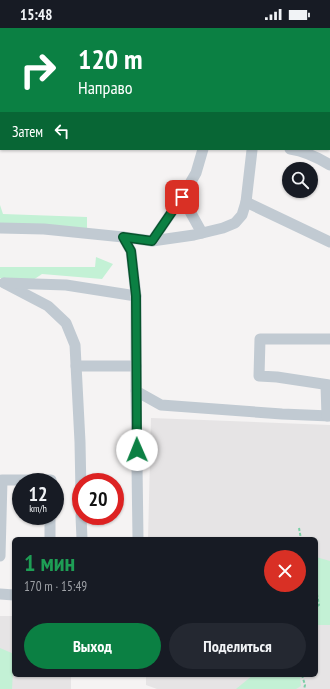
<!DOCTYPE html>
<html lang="ru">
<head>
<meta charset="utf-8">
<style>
  body { margin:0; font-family:"PT Sans Narrow",sans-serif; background:#242831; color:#f1f3f6; height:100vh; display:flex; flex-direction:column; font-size:15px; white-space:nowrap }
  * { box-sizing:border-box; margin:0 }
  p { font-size:13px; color:#9ea1a6 }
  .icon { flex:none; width:22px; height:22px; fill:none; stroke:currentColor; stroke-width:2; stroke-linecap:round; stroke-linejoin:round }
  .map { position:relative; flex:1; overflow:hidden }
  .sheet { position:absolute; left:12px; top:509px; width:306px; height:140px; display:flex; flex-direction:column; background:#171b24; border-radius:6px; box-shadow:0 1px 3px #0004 }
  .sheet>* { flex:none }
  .guide { position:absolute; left:0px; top:0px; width:330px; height:122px; box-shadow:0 1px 3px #0004; background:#0b8043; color:#fff; overflow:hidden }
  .tools { position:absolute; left:282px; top:134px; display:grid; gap:8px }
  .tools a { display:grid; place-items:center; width:36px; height:36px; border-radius:50%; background:#171b24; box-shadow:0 1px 3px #0004; font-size:20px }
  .speed { position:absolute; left:12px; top:445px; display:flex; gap:8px; font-size:20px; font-weight:700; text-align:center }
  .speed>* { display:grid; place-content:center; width:52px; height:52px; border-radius:50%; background:#171b24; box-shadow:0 1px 3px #0004; line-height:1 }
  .speed small { font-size:10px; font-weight:400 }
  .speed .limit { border:6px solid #d22; background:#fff; color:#111 }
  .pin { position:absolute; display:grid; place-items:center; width:34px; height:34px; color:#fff; margin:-17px; border-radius:8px; box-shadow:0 2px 6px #0006 }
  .me { position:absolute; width:44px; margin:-22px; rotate:359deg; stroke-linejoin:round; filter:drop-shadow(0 0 3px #0008) }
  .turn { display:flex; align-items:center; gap:14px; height:84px; padding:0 12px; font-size:18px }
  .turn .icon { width:52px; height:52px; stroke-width:2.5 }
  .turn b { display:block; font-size:28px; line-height:34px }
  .then { display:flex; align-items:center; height:38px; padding:0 12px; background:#0003; gap:8px; font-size:15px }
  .round { display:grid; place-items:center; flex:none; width:42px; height:42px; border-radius:21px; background:#242831 }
  .head { display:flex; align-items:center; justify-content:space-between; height:68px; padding:0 12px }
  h1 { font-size:24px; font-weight:800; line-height:30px; color:#1e9e55 }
  .action { display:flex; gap:8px; margin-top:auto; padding:8px 12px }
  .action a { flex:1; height:46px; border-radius:24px; background:#0b8043; color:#fff; font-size:16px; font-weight:800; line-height:46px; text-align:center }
  .action a+a { background:#242831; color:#f1f3f6 }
  .status { display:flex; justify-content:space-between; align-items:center; height:28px; padding:0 20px; background:#171b24; direction:ltr }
  .status svg { height:11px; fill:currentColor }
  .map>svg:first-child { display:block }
  .education { fill:#e6e4e5 }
  .green { fill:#c3f1d5 }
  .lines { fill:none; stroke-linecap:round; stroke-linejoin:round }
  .path { stroke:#7ad0a6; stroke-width:2; stroke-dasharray:3 2; stroke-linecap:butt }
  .minor { stroke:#c1cad2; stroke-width:11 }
  .route-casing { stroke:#07532c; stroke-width:10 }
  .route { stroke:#0b8043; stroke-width:7 }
</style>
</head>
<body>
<div class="status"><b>15:48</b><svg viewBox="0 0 49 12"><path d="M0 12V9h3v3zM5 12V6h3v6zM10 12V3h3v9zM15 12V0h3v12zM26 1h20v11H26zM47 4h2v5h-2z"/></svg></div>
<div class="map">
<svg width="330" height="661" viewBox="0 0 330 661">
  <rect width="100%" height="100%" fill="#f5f3f3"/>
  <g class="education">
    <path d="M151 390 330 397V661H157L146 657V647H316V511H148Z"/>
    <path d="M0 588H14V647H71V661H0Z"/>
  </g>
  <g class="green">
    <path d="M0 177 3 186 87 189V202L0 200Z"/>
    <path d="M96 229 113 236 102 251 42 246 33 252 0 250V239H95Z"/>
    <path d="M316 529 330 533V597H316Z"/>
    <path d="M0 620 14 626 12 661H0Z"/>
    <path d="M253 647H300L301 658 296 661H236Z"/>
  </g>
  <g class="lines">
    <g class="path">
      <path d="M299 500 301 511"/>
      <path d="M316 561 319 577 316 579"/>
      <path d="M302 647 305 657 304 661"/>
    </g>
    <g class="minor">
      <path d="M219 1 220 0"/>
      <path d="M0 57H1"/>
      <path d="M0 114H1"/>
      <path d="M290 121C305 123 317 129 330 137"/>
      <path d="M182 169 202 205"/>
      <path d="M246 174 330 214"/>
      <path d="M0 200 44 201 123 209 131 223 136 268V363L161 377 282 386 330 388"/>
      <path d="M123 209 152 213 194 207 223 200 235 195 242 187 246 174 252 122"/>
      <path d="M152 213 182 169 196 145 203 121"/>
      <path d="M4 255 48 278 66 295 75 317 80 414 81 465"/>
      <path d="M5 255 66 257 136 268"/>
      <path d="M330 311H260L259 348 277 349 330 357"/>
      <path d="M76 338H136"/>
      <path d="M326 357 327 388"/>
      <path d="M136 363 138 511"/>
      <path d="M81 488 82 511"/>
      <path d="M50 511V488"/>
      <path d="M0 528 2 452H51V454"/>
      <path d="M0 566 14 567"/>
    </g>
  </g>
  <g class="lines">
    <g class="route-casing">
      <path id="route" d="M137 422 136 268 131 223 123 209 152 213 182 169"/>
    </g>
    <use href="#route" class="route"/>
  </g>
</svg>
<div class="tools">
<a><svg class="icon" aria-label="search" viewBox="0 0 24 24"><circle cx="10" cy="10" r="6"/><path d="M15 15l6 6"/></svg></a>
</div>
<div class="speed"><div>12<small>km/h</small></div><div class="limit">20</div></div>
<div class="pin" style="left:182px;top:169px;background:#d93025"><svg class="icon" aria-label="arrive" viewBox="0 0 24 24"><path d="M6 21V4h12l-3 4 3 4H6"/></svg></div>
<svg class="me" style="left:137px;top:422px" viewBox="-20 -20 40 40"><circle r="19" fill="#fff"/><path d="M0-13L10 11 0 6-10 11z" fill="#0b8043"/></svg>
<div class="guide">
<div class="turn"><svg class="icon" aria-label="right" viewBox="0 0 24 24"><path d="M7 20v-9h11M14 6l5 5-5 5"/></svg><div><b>120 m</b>Направо</div></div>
<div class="then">Затем<svg class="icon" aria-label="left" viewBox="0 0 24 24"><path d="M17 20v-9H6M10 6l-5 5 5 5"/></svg></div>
</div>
<section class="sheet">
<div class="head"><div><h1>1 мин</h1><p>170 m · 15:49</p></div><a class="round" style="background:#d93025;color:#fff"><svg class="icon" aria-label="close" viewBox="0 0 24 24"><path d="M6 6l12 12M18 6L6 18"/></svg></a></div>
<div class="action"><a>Выход</a><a>Поделиться</a></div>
</section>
</div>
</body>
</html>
